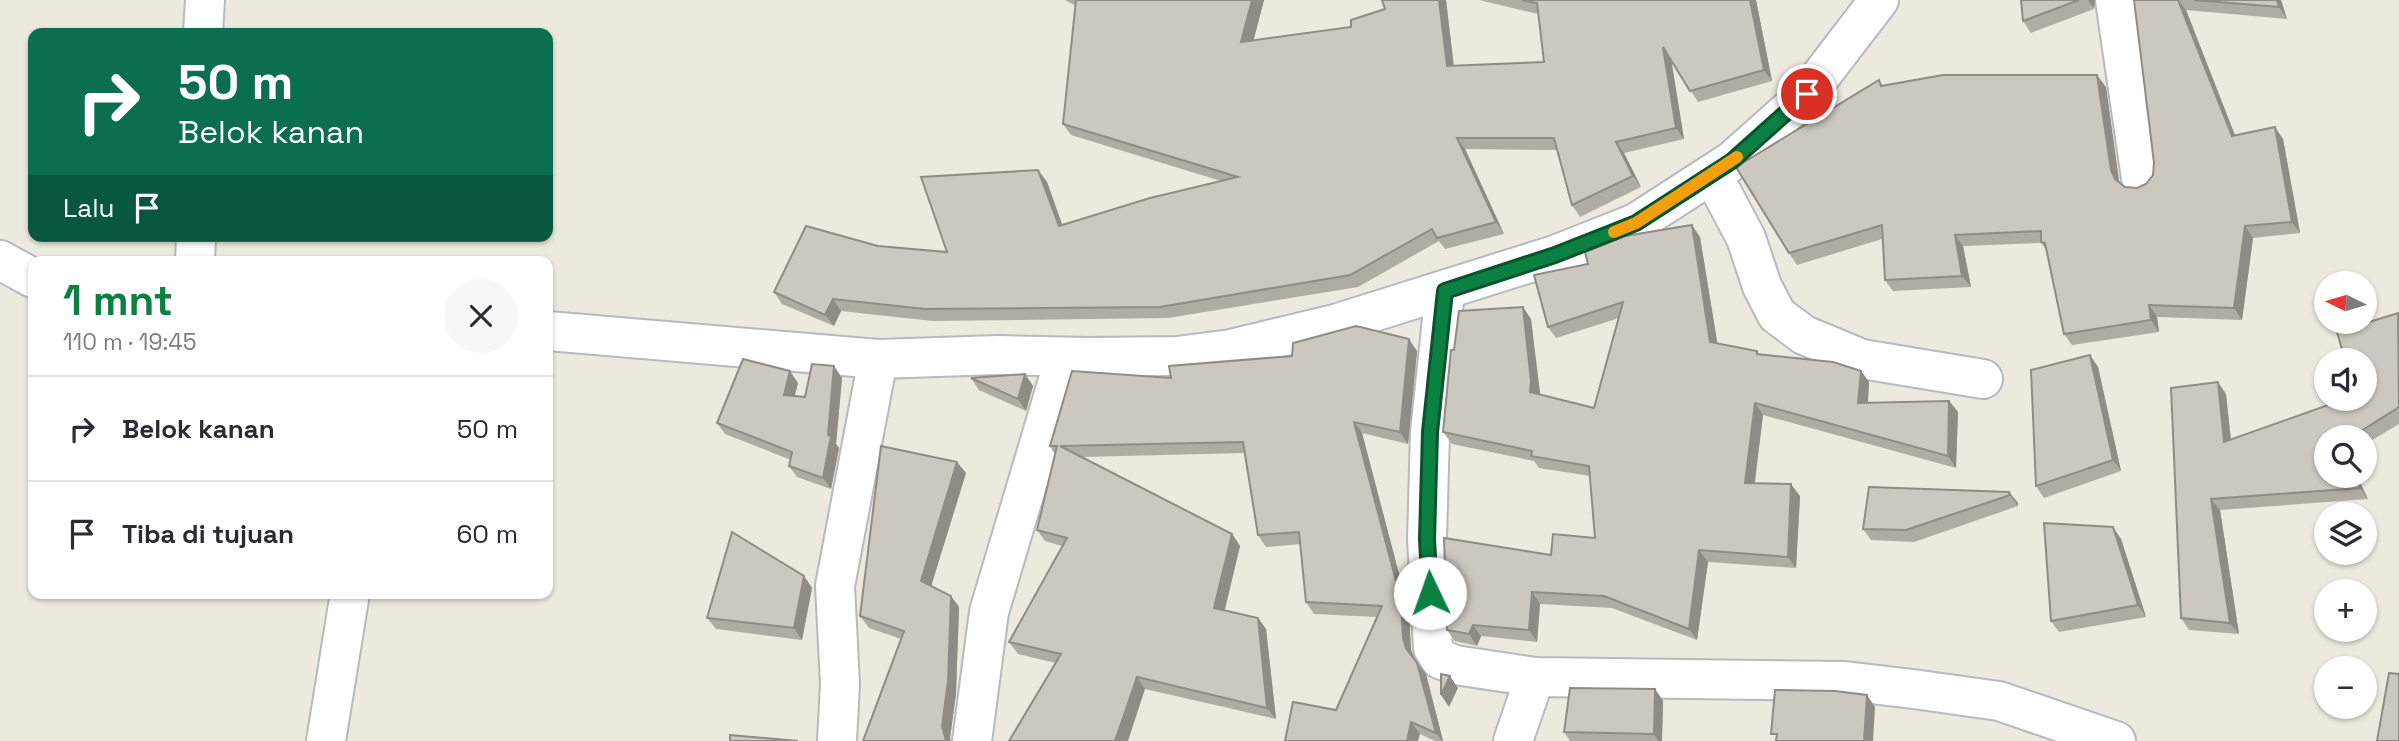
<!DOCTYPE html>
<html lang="id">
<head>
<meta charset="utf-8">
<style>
  body { margin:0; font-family:"Space Grotesk",sans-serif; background:#f7f7f7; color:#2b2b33; height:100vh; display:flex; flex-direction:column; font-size:26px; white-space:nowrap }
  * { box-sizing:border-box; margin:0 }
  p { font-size:23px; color:#7c7c81 }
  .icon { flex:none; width:38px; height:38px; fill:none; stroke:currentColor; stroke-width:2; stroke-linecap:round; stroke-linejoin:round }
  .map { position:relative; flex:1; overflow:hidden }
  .side { position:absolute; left:28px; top:256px; width:525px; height:343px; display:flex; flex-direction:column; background:#fff; border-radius:14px; box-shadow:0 2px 5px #0004 }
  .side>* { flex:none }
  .top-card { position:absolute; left:28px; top:28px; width:525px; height:214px; border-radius:14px; box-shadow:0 2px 5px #0004; background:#0b6e4f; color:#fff; overflow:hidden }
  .needle { width:46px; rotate:275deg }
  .fabs { position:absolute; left:2314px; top:271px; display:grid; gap:14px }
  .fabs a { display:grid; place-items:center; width:63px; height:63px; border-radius:50%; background:#fff; box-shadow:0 2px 5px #0004; font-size:35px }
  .pin { position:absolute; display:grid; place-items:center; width:60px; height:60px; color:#fff; margin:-30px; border:4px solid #fff; border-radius:50%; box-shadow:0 2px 7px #0007 }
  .me { position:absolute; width:77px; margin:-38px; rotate:357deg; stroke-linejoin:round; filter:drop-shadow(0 0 5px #0008) }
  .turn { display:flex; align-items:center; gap:24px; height:147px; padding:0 35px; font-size:32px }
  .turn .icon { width:91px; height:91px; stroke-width:2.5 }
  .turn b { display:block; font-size:49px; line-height:60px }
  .then { display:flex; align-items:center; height:66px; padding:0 35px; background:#0003; gap:14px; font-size:26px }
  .round { display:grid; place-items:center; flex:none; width:74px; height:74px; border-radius:37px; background:#f7f7f7 }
  .head { display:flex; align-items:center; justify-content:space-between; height:119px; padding:0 35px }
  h1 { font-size:42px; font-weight:800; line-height:52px; color:#0b8043 }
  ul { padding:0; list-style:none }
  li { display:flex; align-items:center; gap:21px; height:105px; padding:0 35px; border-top:2px solid #e1e1e2 }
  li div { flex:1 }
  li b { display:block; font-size:26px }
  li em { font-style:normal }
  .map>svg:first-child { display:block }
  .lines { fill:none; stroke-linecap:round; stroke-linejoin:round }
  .street-casing { stroke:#b6b9bf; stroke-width:42 }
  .street { stroke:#fff; stroke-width:38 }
  .wall { fill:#afaca4 }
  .shaded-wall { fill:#8f8c86 }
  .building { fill:#ccc8bf; stroke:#8f8c86; stroke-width:2 }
  .route-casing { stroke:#07532c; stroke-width:18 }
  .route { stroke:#0b8043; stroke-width:12 }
  .slow { stroke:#f59e0b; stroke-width:12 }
</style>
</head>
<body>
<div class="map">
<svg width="2399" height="741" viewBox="0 0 2399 741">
  <rect width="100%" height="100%" fill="#eceade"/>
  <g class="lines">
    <g class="street-casing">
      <g id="street">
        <path d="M2115 0 2141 178"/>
        <path d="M203 33 205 0"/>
        <path d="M1712 174 1746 238 1762 286 1777 315 1804 335 1862 359 1983 379"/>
        <path d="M0 260 33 278"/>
        <path d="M195 261 196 236"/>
        <path d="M1445 291 1430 432 1427 539 1433 648 1440 659 1455 665 1535 677 1845 681 1913 689 1999 701 2116 741"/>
        <path d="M548 331 878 359 998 355 1090 357 1177 356 1231 349 1335 324 1555 255 1636 223 1732 161 1807 94 1879 0"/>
        <path d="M326 741 350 593"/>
        <path d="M837 741 840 684 835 586 878 359"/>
        <path d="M972 741 989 612 1065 357"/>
        <path d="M1513 741 1535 677"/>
      </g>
    </g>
    <use href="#street" class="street"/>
  </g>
  <g class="wall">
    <path d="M1065 0H1264L1253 41 1351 27 1385 9 1382 0H1446L1454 66 1544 62 1538 14 1479 0H1756L1772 81 1698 102 1671 61 1684 139 1624 153 1641 187 1580 217 1572 205 1558 150 1465 149 1504 234 1445 249 1439 241 1358 287 1168 318 933 321 841 311 834 326 782 304 774 292 878 246 947 252 1038 170 1047 182 1062 225 1221 181 1071 135 1063 124 1076 6Z"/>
    <path d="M2021 0H2095L2094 9 2031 33 2023 21Z"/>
    <path d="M2134 0H2281L2287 19 2186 10 2235 136 2283 139 2300 233 2253 238 2242 320 2157 317 2159 332 2072 345 2064 334 2046 250 2041 243 1963 246 1971 287 1893 291 1885 280 1882 239 1797 265 1789 253 1879 80 1882 85 2106 87 2119 181 2125 187 2137 188 2146 184 2153 175 2154 163Z"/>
    <path d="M1700 237 1717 343 1757 351 1759 354 1861 371 1869 382 1868 403 1949 401 1958 412 1956 468 1763 415 1755 483 1800 496 1796 568 1708 562 1697 640 1612 608 1540 604 1537 642 1481 636 1477 646 1455 641 1447 630 1551 555 1595 538 1590 476 1539 468 1534 461 1452 444 1443 432 1454 350 1531 319 1539 394 1594 408 1619 318 1556 338 1548 327 1588 264Z"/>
    <path d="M2398 313 2399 314V424L2364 445V438H2326L2357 476 2368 499 2220 510 2239 634 2189 630 2181 618 2226 394 2231 439 2364 399Z"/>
    <path d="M1417 351 1408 444 1362 433 1409 612 1411 650 1414 658 1426 674 1443 741H1435L1420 734 1336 710 1377 617 1314 614 1306 602 1301 544 1266 547 1258 535 1245 453 1082 457 1232 534 1240 546 1225 610 1258 618 1266 629 1276 719 1145 689 1056 663 1018 654 1009 642 1062 546 1045 541 1037 530 1055 455 1050 446 1171 378Z"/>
    <path d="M834 366 842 378 836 444 839 448 831 489 797 477 789 466 791 460 725 434 717 423 798 383 794 396 805 397Z"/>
    <path d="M2098 367 2121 471 2044 498 2036 486Z"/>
    <path d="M1025 374 1033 386 1026 411 979 390 971 378Z"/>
    <path d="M966 473 931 586 951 596 959 607 956 693 950 738 901 639 869 628 860 616Z"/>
    <path d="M2009 492 2018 503V506L1914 542 1871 540 1863 529Z"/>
    <path d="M2121 539 2146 617 2059 632 2051 621Z"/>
    <path d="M804 576 812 588 802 640 716 629 707 618Z"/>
    <path d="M1655 689 1663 701 1662 741H1570L1564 732Z"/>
  </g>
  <g class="shaded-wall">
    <path d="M1252 0H1264L1250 54 1241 42Z"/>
    <path d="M1439 0H1446L1455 78 1447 66Z"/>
    <path d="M1750 0H1756L1772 81 1764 70Z"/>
    <path d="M2088 0H2095L2094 9Z"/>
    <path d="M2178 0 2186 10 2240 148 2232 136Z"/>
    <path d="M2277 0H2281L2287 19 2279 7Z"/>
    <path d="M1663 47 1671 58 1684 139 1676 128Z"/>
    <path d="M2097 75 2106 87 2119 181 2123 191 2115 179 2111 170Z"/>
    <path d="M2275 127 2283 139 2300 233 2292 222Z"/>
    <path d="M1457 138 1465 149 1504 234 1496 222Z"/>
    <path d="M1616 142 1624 153 1641 187 1633 176Z"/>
    <path d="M1038 170 1047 182 1067 238 1059 226Z"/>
    <path d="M1692 225 1700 237 1719 353 1710 342Z"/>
    <path d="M2245 226 2253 238 2242 320 2234 308Z"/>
    <path d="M1955 235 1963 246 1971 287 1962 276Z"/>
    <path d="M833 299 841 311 834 326 825 315Z"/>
    <path d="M2149 305 2157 317 2159 332 2151 320Z"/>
    <path d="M1523 307 1531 319 1540 392 1538 403 1530 392Z"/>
    <path d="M1409 339 1417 351 1408 444 1400 432Z"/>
    <path d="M2090 355 2098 367 2121 471 2113 460Z"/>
    <path d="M834 366 842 378 836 444 839 448 831 489 823 478Z"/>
    <path d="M790 371 798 383 792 407 784 395Z"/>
    <path d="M1861 371 1869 382 1867 415 1858 403Z"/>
    <path d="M1025 374 1033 386 1026 411 1018 399Z"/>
    <path d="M2218 382 2226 394 2232 453 2224 442Z"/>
    <path d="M1949 401 1958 412 1956 468 1948 456Z"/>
    <path d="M1755 403 1763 415 1753 494 1745 483Z"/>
    <path d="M1354 422 1362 433 1409 612 1411 650 1415 660 1406 648 1403 638Z"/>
    <path d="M957 462 966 473 929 593 921 581Z"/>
    <path d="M2354 476H2357L2368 499 2360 488Z"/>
    <path d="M1791 484 1800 496 1796 568 1788 557Z"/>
    <path d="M2009 492 2018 503V506L2010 495Z"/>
    <path d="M2211 499 2220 510 2239 634 2230 623Z"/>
    <path d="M2113 527 2121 539 2146 617 2138 605Z"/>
    <path d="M1232 534 1240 546 1222 620 1214 608Z"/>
    <path d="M1699 550 1708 562 1697 640 1689 629Z"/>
    <path d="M804 576 812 588 802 640 794 628Z"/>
    <path d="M1532 592 1540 604 1537 642 1529 630Z"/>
    <path d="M951 596 959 607 956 693 950 738 951 741H946L942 726Z"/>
    <path d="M1258 618 1266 629 1276 719 1267 708Z"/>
    <path d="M1473 625 1481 636 1477 646 1469 634Z"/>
    <path d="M1417 663 1426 674 1443 741H1442L1436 733Z"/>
    <path d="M1450 676 1458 688 1449 707 1441 695Z"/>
    <path d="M1137 677 1145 689 1128 741H1115Z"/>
    <path d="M1655 689 1663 701 1662 741H1658L1654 734Z"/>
    <path d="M1867 695 1875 707 1873 741H1864Z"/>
    <path d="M1411 722 1420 734 1418 741H1407Z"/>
  </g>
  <g class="building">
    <path d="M1076 0H1252L1241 42 1351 27V20L1385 9 1382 0H1439L1447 66 1544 62 1537 3 1522 0H1750L1764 70 1690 91 1663 47 1676 128 1616 142 1633 176 1572 205 1554 138H1457L1496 222 1437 238 1432 229 1350 275 1160 307 925 309 833 299 825 315 774 292 806 226 878 246 947 252 921 177 1038 170 1059 226 1150 198 1238 177 1063 124Z"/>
    <path d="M2021 0H2079L2023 21Z"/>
    <path d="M2134 0H2178L2232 136 2275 127 2292 222 2245 226 2234 308 2149 305 2151 320 2064 334 2045 243 2041 242V231L1955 235 1962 276 1885 280 1882 225 1789 253 1736 167 1879 80 1881 86 1943 75H2097L2111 170 2115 179 2125 187 2137 188 2146 184 2153 175 2154 163Z"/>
    <path d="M2194 0H2277L2279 7Z"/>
    <path d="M1692 225 1710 342 1757 351V354L1833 362 1861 371 1858 403 1949 401 1948 456 1755 403 1745 483 1791 484 1788 557 1699 550 1689 629 1604 596 1532 592 1529 630 1473 625 1469 634 1447 630 1444 538 1551 555 1553 534 1595 538 1589 466 1531 456 1532 451 1443 432 1451 350H1454L1459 311 1523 307 1531 381 1530 392 1594 408 1623 302 1548 327 1534 275 1588 264 1585 252 1625 236Z"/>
    <path d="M2398 313 2399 407 2350 438H2326V476H2354L2360 488 2211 499 2230 623 2181 618 2171 388 2218 382 2224 442 2345 399H2364V360H2345L2337 332Z"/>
    <path d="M1356 326 1409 339 1400 432 1354 422 1401 600 1403 638 1406 648 1417 663 1436 733 1411 722 1407 741H1285L1293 702 1336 710 1382 606 1306 602 1299 532 1258 535 1243 442 1060 446 1232 534 1214 608 1258 618 1267 708 1137 677 1115 741H1009L1061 654 1009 642 1067 538 1037 530 1057 446H1050L1072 371 1171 378 1169 366 1292 356 1293 343Z"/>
    <path d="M2090 355 2113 460 2036 486 2031 370Z"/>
    <path d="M743 359 790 371 784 395 805 397 812 364 834 366 828 435 831 436 823 478 789 466 792 452 717 423Z"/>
    <path d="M1025 374 1018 399 971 378Z"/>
    <path d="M881 446 957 462 921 581 951 596 948 681 942 726 946 741H863L904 631 860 616Z"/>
    <path d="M1869 487 2009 492 2010 495 1906 530 1863 529Z"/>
    <path d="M2044 523 2113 527 2138 605 2051 621Z"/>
    <path d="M732 532 804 576 794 628 707 618Z"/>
    <path d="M2389 673 2399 674V741H2377Z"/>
    <path d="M1441 674 1450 676 1441 695Z"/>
    <path d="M1570 688 1655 689 1654 734 1564 732Z"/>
    <path d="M1775 690 1835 691 1867 695 1864 741H1776L1777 734H1771Z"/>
    <path d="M730 735 798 741H730Z"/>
  </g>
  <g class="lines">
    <g class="route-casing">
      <path id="route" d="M1430 593 1427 539 1430 432 1445 291 1555 255 1636 223 1732 161 1807 94"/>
    </g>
    <use href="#route" class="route"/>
    <path class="slow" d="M1614 232 1636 223 1737 157"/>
  </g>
</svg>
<div class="fabs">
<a><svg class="needle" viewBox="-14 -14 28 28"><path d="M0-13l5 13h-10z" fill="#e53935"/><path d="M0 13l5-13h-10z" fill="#7c7c81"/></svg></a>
<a><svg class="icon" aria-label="sound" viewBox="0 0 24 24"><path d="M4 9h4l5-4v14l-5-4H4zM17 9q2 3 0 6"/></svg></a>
<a><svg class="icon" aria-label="search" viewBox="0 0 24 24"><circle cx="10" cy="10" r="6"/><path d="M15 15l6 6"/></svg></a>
<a><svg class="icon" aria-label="layers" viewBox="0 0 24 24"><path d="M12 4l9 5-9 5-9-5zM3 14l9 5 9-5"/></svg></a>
<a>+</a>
<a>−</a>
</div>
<div class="pin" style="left:1807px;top:94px;background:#d93025"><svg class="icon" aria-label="arrive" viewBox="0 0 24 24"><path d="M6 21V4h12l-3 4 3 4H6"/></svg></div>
<svg class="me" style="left:1430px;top:593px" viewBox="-20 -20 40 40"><circle r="19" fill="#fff"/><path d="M0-13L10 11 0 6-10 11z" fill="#0b8043"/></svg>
<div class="top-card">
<div class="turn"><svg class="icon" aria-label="right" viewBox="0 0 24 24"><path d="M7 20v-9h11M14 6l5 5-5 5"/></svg><div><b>50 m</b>Belok kanan</div></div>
<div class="then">Lalu<svg class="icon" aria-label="arrive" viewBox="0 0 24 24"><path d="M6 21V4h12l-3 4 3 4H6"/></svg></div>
</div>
<section class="side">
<div class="head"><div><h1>1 mnt</h1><p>110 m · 19:45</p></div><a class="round"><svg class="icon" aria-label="close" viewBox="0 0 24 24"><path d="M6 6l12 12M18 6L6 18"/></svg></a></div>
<ul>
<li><svg class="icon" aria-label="right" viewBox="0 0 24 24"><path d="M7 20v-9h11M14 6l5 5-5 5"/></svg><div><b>Belok kanan</b></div><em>50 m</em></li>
<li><svg class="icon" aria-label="arrive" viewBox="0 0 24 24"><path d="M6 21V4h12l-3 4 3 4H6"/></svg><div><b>Tiba di tujuan</b></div><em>60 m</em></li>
</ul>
</section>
</div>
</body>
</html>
